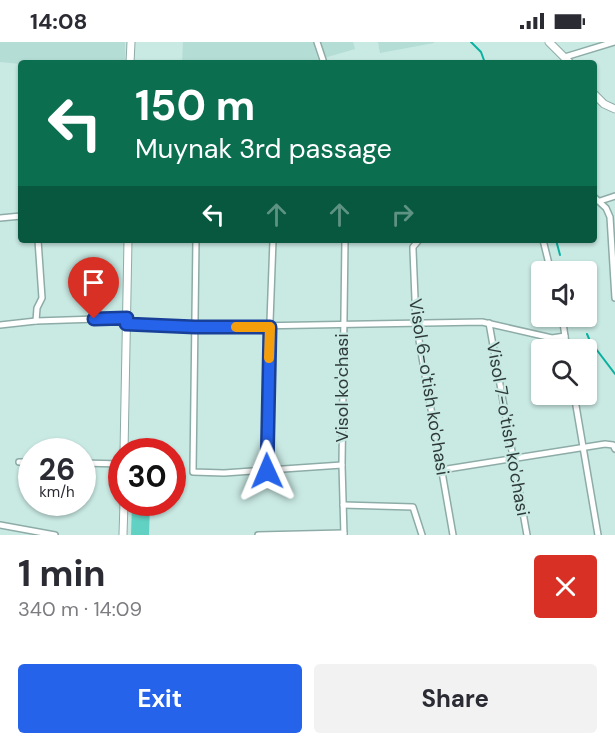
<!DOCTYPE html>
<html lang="en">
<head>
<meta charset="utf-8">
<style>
  body { margin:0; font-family:"DM Sans",sans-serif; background:#f2f2f3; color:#2b2b33; height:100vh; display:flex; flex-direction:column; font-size:22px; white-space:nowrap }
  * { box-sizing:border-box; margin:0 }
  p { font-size:20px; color:#7c7c81 }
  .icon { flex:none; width:33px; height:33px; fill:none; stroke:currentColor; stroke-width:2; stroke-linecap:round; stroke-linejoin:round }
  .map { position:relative; height:493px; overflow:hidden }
  .drawer { display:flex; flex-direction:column; background:#fff; flex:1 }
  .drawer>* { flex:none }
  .guide { position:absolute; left:18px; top:18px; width:579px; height:183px; border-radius:6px; box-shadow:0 2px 4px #0004; background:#0b6e4f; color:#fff; overflow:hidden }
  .controls { position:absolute; left:531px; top:219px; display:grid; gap:12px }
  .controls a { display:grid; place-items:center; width:66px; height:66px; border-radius:6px; background:#fff; box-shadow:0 2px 4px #0004; font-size:30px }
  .speed { position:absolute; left:18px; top:396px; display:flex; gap:12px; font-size:30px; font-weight:700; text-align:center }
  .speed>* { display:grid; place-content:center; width:78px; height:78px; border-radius:50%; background:#fff; box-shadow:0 2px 4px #0004; line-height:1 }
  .speed small { font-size:15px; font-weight:400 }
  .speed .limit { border:9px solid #d22; background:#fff; color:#111 }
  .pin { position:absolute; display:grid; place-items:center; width:51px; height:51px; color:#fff; margin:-62px -26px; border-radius:50% 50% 50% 0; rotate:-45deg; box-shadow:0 0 6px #0007 }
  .pin .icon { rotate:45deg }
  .me { position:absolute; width:66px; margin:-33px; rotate:359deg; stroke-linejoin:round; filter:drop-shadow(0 0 4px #0008) }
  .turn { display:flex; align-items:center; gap:21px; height:126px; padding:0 18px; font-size:27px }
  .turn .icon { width:78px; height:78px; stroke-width:2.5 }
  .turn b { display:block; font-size:42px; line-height:51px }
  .lanes { display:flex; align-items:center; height:57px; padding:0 18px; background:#0003; justify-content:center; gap:30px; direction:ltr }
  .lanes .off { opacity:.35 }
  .round { display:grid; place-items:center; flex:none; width:63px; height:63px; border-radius:6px; background:#f2f2f3 }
  .headline { display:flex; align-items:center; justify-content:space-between; height:102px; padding:0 18px }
  h1 { font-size:36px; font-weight:700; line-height:45px }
  .button { display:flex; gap:12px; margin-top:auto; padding:12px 18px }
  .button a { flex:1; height:69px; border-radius:6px; background:#2563eb; color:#fff; font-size:24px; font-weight:700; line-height:69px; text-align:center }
  .button a+a { background:#f2f2f3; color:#2b2b33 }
  .status { display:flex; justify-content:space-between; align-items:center; height:42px; padding:0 30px; background:#fff; direction:ltr }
  .status svg { height:16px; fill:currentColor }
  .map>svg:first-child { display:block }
  .built { fill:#b4ddd6 }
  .green { fill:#60d1c2 }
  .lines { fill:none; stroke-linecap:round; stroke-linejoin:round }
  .stream { stroke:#09b1a1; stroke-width:2 }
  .minor-casing { stroke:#8eaca7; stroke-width:8 }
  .tertiary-casing { stroke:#8eaca7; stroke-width:9 }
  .minor { stroke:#fff; stroke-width:5 }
  .tertiary { stroke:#fff; stroke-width:7 }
  .route-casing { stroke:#184099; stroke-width:15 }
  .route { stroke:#2563eb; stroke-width:10 }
  .slow { stroke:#f59e0b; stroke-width:10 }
  .labels { text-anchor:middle; stroke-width:4.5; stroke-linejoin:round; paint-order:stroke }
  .street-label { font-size:18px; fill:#2e3b39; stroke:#c9e9e3 }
</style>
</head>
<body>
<div class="status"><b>14:08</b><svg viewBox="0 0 49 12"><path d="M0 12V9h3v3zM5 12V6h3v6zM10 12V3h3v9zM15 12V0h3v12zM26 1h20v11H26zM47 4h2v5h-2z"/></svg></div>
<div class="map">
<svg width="615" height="493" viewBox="0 0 615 493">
  <rect width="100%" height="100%" fill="#c9e9e3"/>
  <g class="built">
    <path d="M0 0H125V21L21 22 0 20Z"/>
    <path d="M183 0H313L319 21H182Z"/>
    <path d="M319 0H353L355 7 324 16Z"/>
    <path d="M378 0H434V1L380 11Z"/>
  </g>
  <path class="green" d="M132 461H150L149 493H131Z"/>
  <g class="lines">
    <g class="stream">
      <path d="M471 0 481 10 485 21"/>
      <path d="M556 198 560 213"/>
      <path d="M587 292 590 299 615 332"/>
    </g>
    <g class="minor-casing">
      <g id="minor">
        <path d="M317 0 324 21"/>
        <path d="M565 15 614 0"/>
        <path d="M594 155 606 166 610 175 615 256"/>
        <path d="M600 159 615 154"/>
        <path d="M0 176 21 174"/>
        <path d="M196 198 193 430 224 431 342 423"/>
        <path d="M419 198 413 205V208L416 281 453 493"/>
        <path d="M543 198 551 230"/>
        <path d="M562 274 567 308"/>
        <path d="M36 279 37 266 42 256 38 198"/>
        <path d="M489 281 527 493"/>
        <path d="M127 282 195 285 482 280 552 296 565 294"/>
        <path d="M0 283 36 279 127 276"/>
        <path d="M574 352 598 493"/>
        <path d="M19 420H32"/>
        <path d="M82 421 122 422"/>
        <path d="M441 428 605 402 613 403 615 407"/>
        <path d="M267 429 268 334 273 198"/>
        <path d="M343 463 413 465 422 493"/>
        <path d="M0 483 55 493"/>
        <path d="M258 493 344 491"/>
        <path d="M344 493 342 423 345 198"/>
      </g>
    </g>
    <g class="tertiary-casing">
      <g id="tertiary">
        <path d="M549 0 570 21"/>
        <path d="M130 21 131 0"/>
        <path d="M594 52 604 62 615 67"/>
        <path d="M124 410 128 198"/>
        <path d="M123 493 124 460"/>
      </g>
    </g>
    <use href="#minor" class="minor"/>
    <use href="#tertiary" class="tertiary"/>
  </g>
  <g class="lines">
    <g class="route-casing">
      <path id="route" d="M94 277 127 276 126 282 195 285H270L267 429"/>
    </g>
    <use href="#route" class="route"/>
    <path class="slow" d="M236 285H270L269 316"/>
  </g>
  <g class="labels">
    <g class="street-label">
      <text transform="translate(429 345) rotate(81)" y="6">Visol 6-o'tish ko'chasi</text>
      <text transform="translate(342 346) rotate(-90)" y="6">Visol ko'chasi</text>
      <text transform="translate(508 387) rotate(80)" y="6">Visol 7-o'tish ko'chasi</text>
    </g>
  </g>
</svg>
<div class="controls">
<a><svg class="icon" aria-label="sound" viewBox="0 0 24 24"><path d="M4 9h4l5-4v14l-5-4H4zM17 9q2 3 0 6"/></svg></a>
<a><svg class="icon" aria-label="search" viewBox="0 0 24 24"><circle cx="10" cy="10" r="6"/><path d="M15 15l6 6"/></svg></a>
</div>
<div class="speed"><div>26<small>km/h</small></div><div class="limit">30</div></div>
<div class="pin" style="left:94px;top:277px;background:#d93025"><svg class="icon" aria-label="arrive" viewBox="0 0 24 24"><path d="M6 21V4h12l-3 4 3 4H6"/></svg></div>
<svg class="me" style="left:267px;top:429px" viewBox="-20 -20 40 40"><path d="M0-17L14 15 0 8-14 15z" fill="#2563eb" stroke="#fff" stroke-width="4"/></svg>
<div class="guide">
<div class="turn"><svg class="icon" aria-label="left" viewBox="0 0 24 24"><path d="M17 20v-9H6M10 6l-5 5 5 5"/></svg><div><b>150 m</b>Muynak 3rd passage</div></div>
<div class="lanes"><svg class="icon" aria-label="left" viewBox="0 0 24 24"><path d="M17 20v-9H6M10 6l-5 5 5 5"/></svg><svg class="icon off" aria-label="ahead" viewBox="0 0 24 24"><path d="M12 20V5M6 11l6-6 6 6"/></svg><svg class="icon off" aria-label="ahead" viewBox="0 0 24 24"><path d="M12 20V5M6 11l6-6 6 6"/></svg><svg class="icon off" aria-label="right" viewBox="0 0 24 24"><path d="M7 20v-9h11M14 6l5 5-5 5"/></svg></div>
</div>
</div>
<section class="drawer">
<div class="headline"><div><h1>1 min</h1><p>340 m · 14:09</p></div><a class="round" style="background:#d93025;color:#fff"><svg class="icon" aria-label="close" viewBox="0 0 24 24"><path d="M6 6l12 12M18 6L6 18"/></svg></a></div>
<div class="button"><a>Exit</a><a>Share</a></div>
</section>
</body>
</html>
